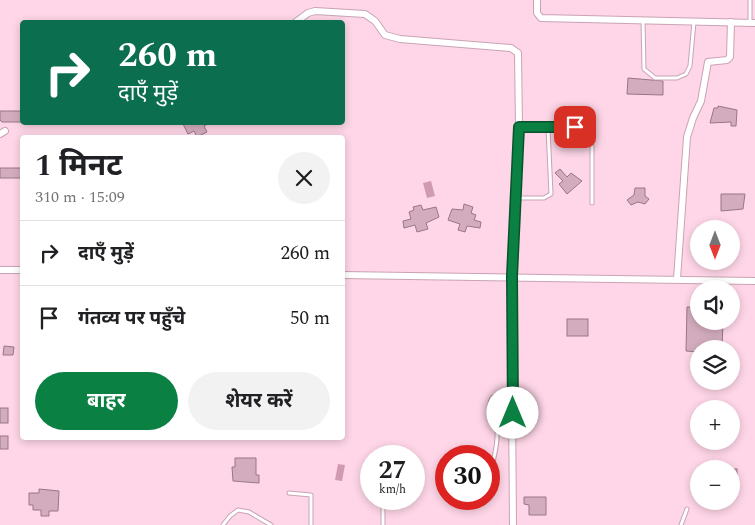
<!DOCTYPE html>
<html lang="hi">
<head>
<meta charset="utf-8">
<style>
  body { margin:0; font-family:Spectral,"Noto Sans Devanagari",serif; background:#f2f2f2; color:#202124; height:100vh; display:flex; flex-direction:column; font-size:19px; white-space:nowrap }
  * { box-sizing:border-box; margin:0 }
  p { font-size:16px; color:#757577 }
  .icon { flex:none; width:28px; height:28px; fill:none; stroke:currentColor; stroke-width:2; stroke-linecap:round; stroke-linejoin:round }
  .map { position:relative; flex:1; overflow:hidden }
  .side { position:absolute; left:20px; top:135px; width:325px; height:305px; display:flex; flex-direction:column; background:#fff; border-radius:5px; box-shadow:0 2px 8px #0003 }
  .side>* { flex:none }
  .hud { position:absolute; left:20px; top:20px; width:325px; height:105px; border-radius:5px; box-shadow:0 2px 8px #0003; background:#0b6e4f; color:#fff; overflow:hidden }
  .needle { width:32px; rotate:180deg }
  .tools { position:absolute; left:690px; top:220px; display:grid; gap:10px }
  .tools a { display:grid; place-items:center; width:50px; height:50px; border-radius:50%; background:#fff; box-shadow:0 2px 8px #0003; font-size:25px }
  .speed { position:absolute; left:360px; top:445px; display:flex; gap:10px; font-size:25px; font-weight:700; text-align:center }
  .speed>* { display:grid; place-content:center; width:65px; height:65px; border-radius:50%; background:#fff; box-shadow:0 2px 8px #0003; line-height:1 }
  .speed small { font-size:12px; font-weight:400 }
  .speed .limit { border:8px solid #d22; background:#fff; color:#111 }
  .pin { position:absolute; display:grid; place-items:center; width:42px; height:42px; color:#fff; margin:-21px; border-radius:10px; box-shadow:0 2px 8px #0006 }
  .me { position:absolute; width:55px; margin:-28px; rotate:0deg; stroke-linejoin:round; filter:drop-shadow(0 0 4px #0008) }
  .turn { display:flex; align-items:center; gap:18px; height:105px; padding:0 15px; font-size:22px }
  .turn .icon { width:65px; height:65px; stroke-width:2.5 }
  .turn b { display:block; font-size:35px; line-height:42px }
  .round { display:grid; place-items:center; flex:none; width:52px; height:52px; border-radius:26px; background:#f2f2f2 }
  .headline { display:flex; align-items:center; justify-content:space-between; height:85px; padding:0 15px }
  h1 { font-size:30px; font-weight:700; line-height:38px }
  .action { display:flex; gap:10px; margin-top:auto; padding:10px 15px }
  .action a { flex:1; height:58px; border-radius:30px; background:#0b8043; color:#fff; font-size:20px; font-weight:700; line-height:58px; text-align:center }
  .action a+a { background:#f2f2f2; color:#202124 }
  ul { padding:0; list-style:none }
  li { display:flex; align-items:center; gap:15px; height:65px; padding:0 15px; border-top:1px solid #e0e0e0 }
  li div { flex:1 }
  li b { display:block; font-size:19px }
  li em { font-style:normal }
  .map>svg:first-child { display:block }
  .water { fill:#d19ab3 }
  .building { fill:#d3adbe; stroke:#997686 }
  .lines { fill:none; stroke-linecap:round; stroke-linejoin:round }
  .service-casing { stroke:#c9a3b4; stroke-width:5 }
  .minor-casing { stroke:#c9a3b4; stroke-width:8 }
  .service { stroke:#fff; stroke-width:3 }
  .minor { stroke:#fff; stroke-width:6 }
  .route-casing { stroke:#07532c; stroke-width:12 }
  .route { stroke:#0b8043; stroke-width:9 }
</style>
</head>
<body>
<div class="map">
<svg width="755" height="525" viewBox="0 0 755 525">
  <rect width="100%" height="100%" fill="#fed6e7"/>
  <g class="water">
    <path d="M431 181 435 196 427 198 423 183Z"/>
    <path d="M338 464 345 465 342 481 335 480Z"/>
  </g>
  <g class="building">
    <path d="M628 78 663 81V95L627 94Z"/>
    <path d="M718 106 737 110 736 126H731V122L710 123 714 108H718Z"/>
    <path d="M0 111H22V122H2L0 120Z"/>
    <path d="M182 122H212L204 126 207 132 197 137 194 131 188 134Z"/>
    <rect x="0" y="168" width="22" height="10"/>
    <path d="M560 169 567 177 571 173 582 181 567 194 559 184 563 181 555 173Z"/>
    <path d="M635 188H645V196L649 199 645 204 638 202 631 205 627 200 634 195Z"/>
    <path d="M721 194H745L743 209 721 211Z"/>
    <path d="M464 204 473 207 471 213 476 215 474 220 481 222 480 228 467 226 465 232 458 230 460 224 448 220 452 209 463 210Z"/>
    <path d="M421 205 423 210 436 207 439 217 426 223 428 229 417 232 415 225 404 228 403 221 411 219 409 212 414 210 413 207Z"/>
    <path d="M687 307H699V321H723L722 349H699V352L686 351Z"/>
    <rect x="567" y="319" width="21" height="17"/>
    <path d="M4 346 14 347 13 355H3Z"/>
    <rect x="0" y="408" width="8" height="15"/>
    <rect x="0" y="436" width="8" height="13"/>
    <path d="M235 458H256V475H259V483L233 481 232 467H235Z"/>
    <rect x="731" y="469" width="6" height="9"/>
    <path d="M39 489 59 491 58 511H49V516H41V510H33V505H29V493H39Z"/>
    <path d="M524 497H546V515H529V505L524 504Z"/>
  </g>
  <g class="lines">
    <g class="service-casing">
      <g id="service">
        <path d="M750 0V22"/>
        <path d="M643 20 644 69 655 78H677L686 74 690 66 694 22"/>
        <path d="M519 127H575L588 133 592 146V203"/>
        <path d="M515 198H544L551 194 548 128"/>
        <path d="M492 466C495 454 498 443 497 430 496 419 485 406 493 397L513 395"/>
        <path d="M289 493 311 495V525"/>
        <path d="M223 525 230 516 238 510 249 512 271 525"/>
        <path d="M383 525V499"/>
        <path d="M681 525 687 509"/>
      </g>
    </g>
    <g class="minor-casing">
      <g id="minor">
        <path d="M537 0V13L541 18 755 23"/>
        <path d="M296 22 308 13 315 11 365 14 375 21 385 35 400 39 511 48 518 53 519 127 511 276 513 525"/>
        <path d="M0 134 5 131"/>
        <path d="M0 270H22"/>
        <path d="M342 275 755 281"/>
        <path d="M677 279 687 137 693 118 701 101 708 62 727 60 730 57 731 22"/>
      </g>
    </g>
    <use href="#service" class="service"/>
    <use href="#minor" class="minor"/>
  </g>
  <g class="lines">
    <g class="route-casing">
      <path id="route" d="M513 413 512 276 519 127H575"/>
    </g>
    <use href="#route" class="route"/>
  </g>
</svg>
<div class="tools">
<a><svg class="needle" viewBox="-14 -14 28 28"><path d="M0-13l5 13h-10z" fill="#e53935"/><path d="M0 13l5-13h-10z" fill="#757577"/></svg></a>
<a><svg class="icon" aria-label="sound" viewBox="0 0 24 24"><path d="M4 9h4l5-4v14l-5-4H4zM17 9q2 3 0 6"/></svg></a>
<a><svg class="icon" aria-label="layers" viewBox="0 0 24 24"><path d="M12 4l9 5-9 5-9-5zM3 14l9 5 9-5"/></svg></a>
<a>+</a>
<a>−</a>
</div>
<div class="speed"><div>27<small>km/h</small></div><div class="limit">30</div></div>
<div class="pin" style="left:575px;top:127px;background:#d93025"><svg class="icon" aria-label="arrive" viewBox="0 0 24 24"><path d="M6 21V4h12l-3 4 3 4H6"/></svg></div>
<svg class="me" style="left:513px;top:413px" viewBox="-20 -20 40 40"><circle r="19" fill="#fff"/><path d="M0-13L10 11 0 6-10 11z" fill="#0b8043"/></svg>
<div class="hud">
<div class="turn"><svg class="icon" aria-label="right" viewBox="0 0 24 24"><path d="M7 20v-9h11M14 6l5 5-5 5"/></svg><div><b>260 m</b>दाएँ मुड़ें</div></div>
</div>
<section class="side">
<div class="headline"><div><h1>1 मिनट</h1><p>310 m · 15:09</p></div><a class="round"><svg class="icon" aria-label="close" viewBox="0 0 24 24"><path d="M6 6l12 12M18 6L6 18"/></svg></a></div>
<ul>
<li><svg class="icon" aria-label="right" viewBox="0 0 24 24"><path d="M7 20v-9h11M14 6l5 5-5 5"/></svg><div><b>दाएँ मुड़ें</b></div><em>260 m</em></li>
<li><svg class="icon" aria-label="arrive" viewBox="0 0 24 24"><path d="M6 21V4h12l-3 4 3 4H6"/></svg><div><b>गंतव्य पर पहुँचे</b></div><em>50 m</em></li>
</ul>
<div class="action"><a>बाहर</a><a>शेयर करें</a></div>
</section>
</div>
</body>
</html>
